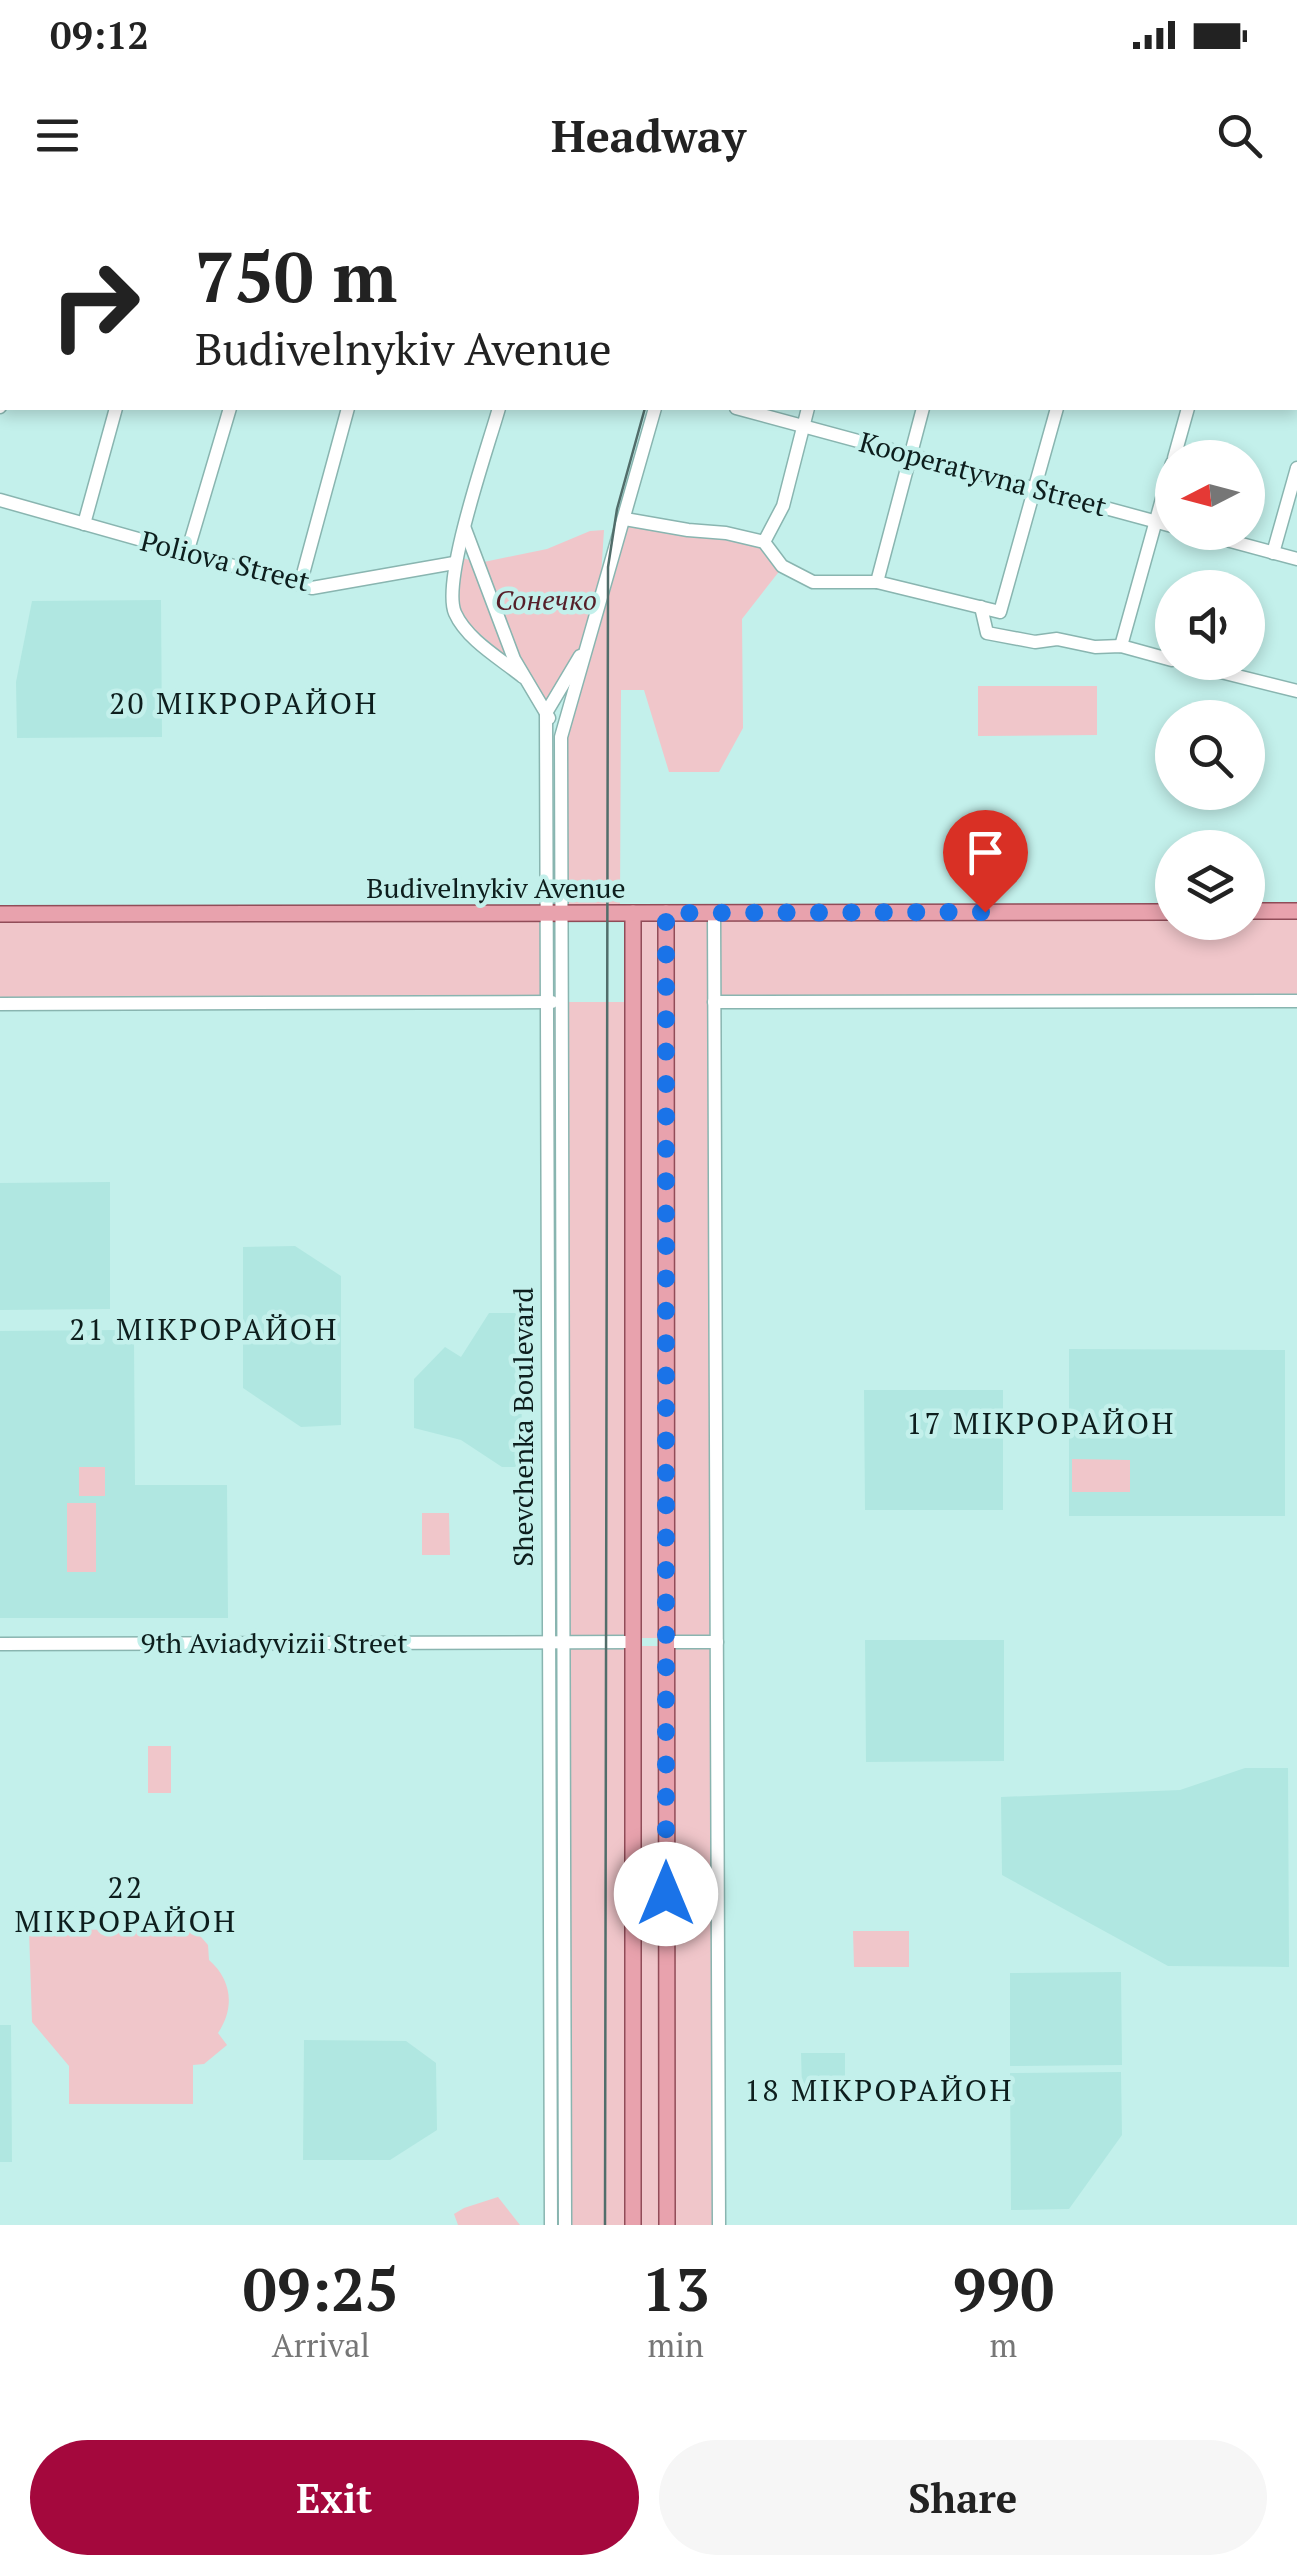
<!DOCTYPE html>
<html lang="en">
<head>
<meta charset="utf-8">
<style>
  body { margin:0; font-family:"PT Serif",serif; background:#f6f6f6; color:#222; height:100vh; display:flex; flex-direction:column; font-size:38px; white-space:nowrap }
  * { box-sizing:border-box; margin:0 }
  p { font-size:32px; color:#767676 }
  .icon { flex:none; width:55px; height:55px; fill:none; stroke:currentColor; stroke-width:2; stroke-linecap:round; stroke-linejoin:round }
  .map { position:relative; height:2025px; overflow:hidden }
  .sheet { display:flex; flex-direction:column; background:#fff; flex:1 }
  .sheet>* { flex:none }
  .banner { position:absolute; left:0px; top:0px; width:1298px; height:210px; box-shadow:0 5px 15px #0003; background:#fff; color:#222; overflow:hidden }
  .needle { width:65px; rotate:264deg }
  .controls { position:absolute; left:1155px; top:240px; display:grid; gap:20px }
  .controls a { display:grid; place-items:center; width:110px; height:110px; border-radius:50%; background:#fff; box-shadow:0 5px 15px #0003; font-size:50px }
  .pin { position:absolute; display:grid; place-items:center; width:85px; height:85px; color:#fff; margin:-102px -42px; border-radius:50% 50% 50% 0; rotate:-45deg; box-shadow:0 0 10px #0007 }
  .pin .icon { rotate:45deg }
  .me { position:absolute; width:110px; margin:-55px; rotate:0deg; stroke-linejoin:round; filter:drop-shadow(0 0 8px #0008) }
  .turn { display:flex; align-items:center; gap:35px; height:210px; padding:0 30px; font-size:45px }
  .turn .icon { width:130px; height:130px; stroke-width:2.5 }
  .turn b { display:block; font-size:70px; line-height:85px }
  .eta { display:flex; justify-content:space-evenly; align-items:center; height:170px; text-align:center }
  .eta b { font-size:60px; font-weight:700; line-height:70px }
  .primary-button { display:flex; gap:20px; margin-top:auto; padding:20px 30px }
  .primary-button a { flex:1; height:115px; border-radius:60px; background:#a4083d; color:#fff; font-size:40px; font-weight:700; line-height:115px; text-align:center }
  .primary-button a+a { background:#f6f6f6; color:#222 }
  .status { display:flex; justify-content:space-between; align-items:center; height:70px; padding:0 50px; background:#fff; direction:ltr }
  .status svg { height:28px; fill:currentColor }
  header { display:flex; justify-content:space-between; align-items:center; height:130px; padding:0 30px; background:#fff; font-size:45px; font-weight:700 }
  .map>svg:first-child { display:block }
  .built { fill:#b0e7e1 }
  .green { fill:#f0c6ca }
  .lines { fill:none; stroke-linecap:round; stroke-linejoin:round }
  .minor-casing { stroke:#89b5b0; stroke-width:15 }
  .major-casing { stroke:#914c58; stroke-width:18 }
  .minor { stroke:#fff; stroke-width:12 }
  .major { stroke:#e8a2ad; stroke-width:15 }
  .tram { stroke:#516d6a; stroke-width:2.5 }
  .route { stroke:#1a73e8; stroke-width:18; stroke-dasharray:0 32.4 }
  .labels { text-anchor:middle; stroke-width:9; stroke-linejoin:round; paint-order:stroke }
  .street-label { font-size:28px; fill:#0d1e1d; stroke:#c3f0eb }
  .park-label { font-size:28px; font-style:italic; fill:#561f29; stroke:#c3f0eb }
  .neighbourhood-label { font-size:30px; letter-spacing:2.5px; fill:#0d1e1d; stroke:#c3f0eb }
</style>
</head>
<body>
<div class="status"><b>09:12</b><svg viewBox="0 0 49 12"><path d="M0 12V9h3v3zM5 12V6h3v6zM10 12V3h3v9zM15 12V0h3v12zM26 1h20v11H26zM47 4h2v5h-2z"/></svg></div>
<header><svg class="icon" aria-label="menu" viewBox="0 0 24 24"><path d="M4 6h16M4 12h16M4 18h16"/></svg>Headway<svg class="icon" aria-label="search" viewBox="0 0 24 24"><circle cx="10" cy="10" r="6"/><path d="M15 15l6 6"/></svg></header>
<div class="map">
<svg width="1297" height="2025" viewBox="0 0 1297 2025">
  <rect width="100%" height="100%" fill="#c3f0eb"/>
  <g class="built">
    <path d="M161 400 162 537 17 538 16 482 32 401Z"/>
    <path d="M110 982V1109L0 1110V983Z"/>
    <path d="M295 1046 341 1076V1225L301 1227 243 1188V1047Z"/>
    <path d="M489 1113H521L522 1267H502L461 1240 414 1228V1179L445 1147 461 1157Z"/>
    <path d="M118 1130 134 1141 135 1285H227L228 1418H0V1131Z"/>
    <path d="M1069 1149 1285 1150V1316H1069Z"/>
    <path d="M864 1190H1003V1310H865Z"/>
    <path d="M865 1440H1004V1561L866 1562Z"/>
    <path d="M1245 1568H1288L1289 1767 1168 1766 1002 1675 1001 1597 1180 1590Z"/>
    <path d="M1121 1772 1122 1865 1010 1866V1773Z"/>
    <path d="M0 1825H11L12 1962H0Z"/>
    <path d="M304 1840 406 1841 436 1863 437 1930 390 1960H303Z"/>
    <path d="M801 1853H845V1887L802 1888Z"/>
    <path d="M1121 1872 1122 1935 1069 2009 1011 2010 1010 1873Z"/>
  </g>
  <g class="green">
    <path d="M627 323 762 345 781 369 742 419 743 528 719 572H669L644 490H621L620 707H565L566 539Z"/>
    <path d="M604 330 600 391 586 440 546 507 526 475 479 363 547 349 590 331Z"/>
    <path d="M463 358 469 360 474 371 511 461 465 421 455 399Z"/>
    <path d="M978 486H1097V535L978 536Z"/>
    <path d="M1172 716V722H1248V716H1297V796L720 798V717Z"/>
    <rect x="637" y="717" width="25" height="721"/>
    <path d="M671 717H709L712 1438H671Z"/>
    <path d="M540 718V799L0 800V719Z"/>
    <path d="M565 802H628V1438H569Z"/>
    <path d="M548 806H557L558 1098H550Z"/>
    <path d="M1072 1259 1130 1260V1292H1072Z"/>
    <rect x="79" y="1267" width="26" height="29"/>
    <rect x="67" y="1303" width="29" height="69"/>
    <path d="M422 1313H449L450 1355H422Z"/>
    <path d="M628 1446 629 2025H570L569 1447Z"/>
    <path d="M637 1446H662V2025H638Z"/>
    <path d="M671 1446H712L715 2025H671Z"/>
    <rect x="148" y="1546" width="23" height="47"/>
    <path d="M553 1610H562V2025H554Z"/>
    <path d="M194 1729 208 1745 209 1760C232 1780 235 1808 218 1833L227 1845 204 1864 193 1865V1904H69V1866L32 1822 29 1730Z"/>
    <path d="M853 1731H909V1767H854Z"/>
    <path d="M498 1997 520 2025H458L454 2014 464 2008Z"/>
  </g>
  <g class="lines">
    <g class="minor-casing">
      <g id="minor">
        <path d="M11 0 21 2"/>
        <path d="M1078 0 1087 2"/>
        <path d="M55 2 56 0"/>
        <path d="M173 2 174 0"/>
        <path d="M289 2 290 0"/>
        <path d="M397 2V0"/>
        <path d="M557 2 558 0"/>
        <path d="M711 2 712 0"/>
        <path d="M861 2 862 0"/>
        <path d="M978 2V0"/>
        <path d="M1113 2 1114 0"/>
        <path d="M1245 2 1246 0"/>
        <path d="M1295 60 1297 61"/>
        <path d="M0 207 2 198"/>
        <path d="M499 208C488 247 441 381 455 413 467 440 501 459 523 477"/>
        <path d="M736 208 1172 326"/>
        <path d="M1174 258 1188 208"/>
        <path d="M0 300 312 388 454 363"/>
        <path d="M625 319 688 330 726 333 764 342 782 366 813 382H877L1000 412 1057 208"/>
        <path d="M84 324 116 208"/>
        <path d="M465 329 514 459 549 518"/>
        <path d="M1197 332 1297 359"/>
        <path d="M764 342 783 306 808 208"/>
        <path d="M187 353 230 208"/>
        <path d="M1273 353 1297 268"/>
        <path d="M877 382 923 208"/>
        <path d="M300 385 348 208"/>
        <path d="M981 407 987 433 1035 442 1057 439 1095 447 1121 446 1172 460"/>
        <path d="M1121 446 1172 263"/>
        <path d="M1181 462 1297 491"/>
        <path d="M714 713 719 2025"/>
        <path d="M714 802 1297 801"/>
        <path d="M0 804 552 802"/>
        <path d="M666 1442H717"/>
        <path d="M0 1444 633 1442"/>
        <path d="M551 2025 546 513 580 456"/>
        <path d="M565 2025 561 537 655 208"/>
      </g>
    </g>
    <g class="major-casing">
      <g id="major">
        <path d="M1248 711H1297"/>
        <path d="M633 713V2025"/>
        <path d="M666 713 667 2025"/>
        <path d="M0 714 1172 712"/>
      </g>
    </g>
    <use href="#minor" class="minor"/>
    <use href="#major" class="major"/>
    <g class="tram">
      <path d="M703 2V0"/>
      <path d="M605 2025 608 367 617 309 645 208"/>
    </g>
  </g>
  <g class="lines">
    <path class="route" d="M666 1694V713L985 712"/>
  </g>
  <g class="labels">
    <g class="street-label">
      <text transform="translate(983 274) rotate(15)" y="10">Kooperatyvna Street</text>
      <text transform="translate(225 361) rotate(14)" y="10">Poliova Street</text>
      <text x="496" y="698">Budivelnykiv Avenue</text>
      <text transform="translate(523 1227) rotate(-90)" y="10">Shevchenka Boulevard</text>
      <text x="274" y="1453">9th Aviadyvizii Street</text>
    </g>
    <g class="park-label">
      <text x="546" y="410">Сонечко</text>
    </g>
    <g class="neighbourhood-label">
      <text x="244" y="514">20 МІКРОРАЙОН</text>
      <text x="204" y="1140">21 МІКРОРАЙОН</text>
      <text x="1041" y="1234">17 МІКРОРАЙОН</text>
      <text x="126" y="1698">22<tspan x="126" dy="34">МІКРОРАЙОН</tspan></text>
      <text x="879" y="1901">18 МІКРОРАЙОН</text>
    </g>
  </g>
</svg>
<div class="controls">
<a><svg class="needle" viewBox="-14 -14 28 28"><path d="M0-13l5 13h-10z" fill="#e53935"/><path d="M0 13l5-13h-10z" fill="#767676"/></svg></a>
<a><svg class="icon" aria-label="sound" viewBox="0 0 24 24"><path d="M4 9h4l5-4v14l-5-4H4zM17 9q2 3 0 6"/></svg></a>
<a><svg class="icon" aria-label="search" viewBox="0 0 24 24"><circle cx="10" cy="10" r="6"/><path d="M15 15l6 6"/></svg></a>
<a><svg class="icon" aria-label="layers" viewBox="0 0 24 24"><path d="M12 4l9 5-9 5-9-5zM3 14l9 5 9-5"/></svg></a>
</div>
<div class="pin" style="left:985px;top:712px;background:#d93025"><svg class="icon" aria-label="arrive" viewBox="0 0 24 24"><path d="M6 21V4h12l-3 4 3 4H6"/></svg></div>
<svg class="me" style="left:666px;top:1694px" viewBox="-20 -20 40 40"><circle r="19" fill="#fff"/><path d="M0-13L10 11 0 6-10 11z" fill="#1a73e8"/></svg>
<div class="banner">
<div class="turn"><svg class="icon" aria-label="right" viewBox="0 0 24 24"><path d="M7 20v-9h11M14 6l5 5-5 5"/></svg><div><b>750 m</b>Budivelnykiv Avenue</div></div>
</div>
</div>
<section class="sheet">
<div class="eta">
<div><b>09:25</b><p>Arrival</p></div>
<div><b>13</b><p>min</p></div>
<div><b>990</b><p>m</p></div>
</div>
<div class="primary-button"><a>Exit</a><a>Share</a></div>
</section>
</body>
</html>
